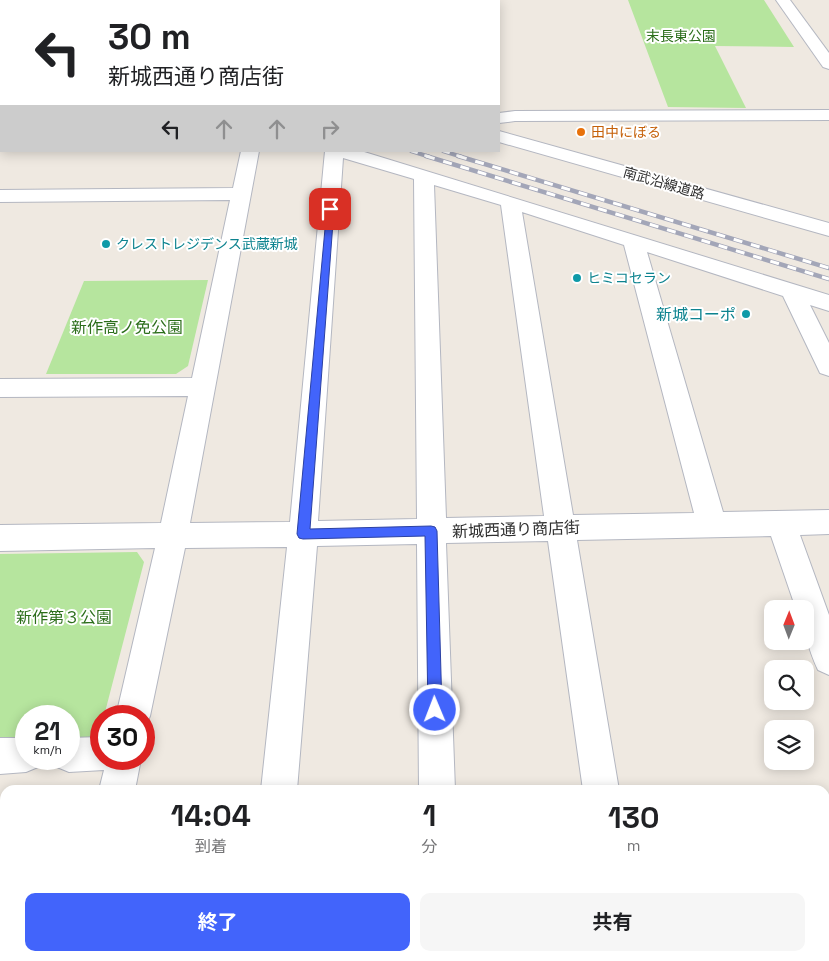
<!DOCTYPE html>
<html lang="ja">
<head>
<meta charset="utf-8">
<style>
  body { margin:0; font-family:"Space Grotesk","Noto Sans JP",sans-serif; background:#f6f6f6; color:#202124; height:100vh; display:flex; flex-direction:column; font-size:19px; white-space:nowrap }
  * { box-sizing:border-box; margin:0 }
  p { font-size:16px; color:#757577 }
  .icon { flex:none; width:28px; height:28px; fill:none; stroke:currentColor; stroke-width:2; stroke-linecap:round; stroke-linejoin:round }
  .map { position:relative; flex:1; overflow:hidden }
  .panel { position:absolute; left:0px; top:785px; width:830px; height:176px; display:flex; flex-direction:column; background:#fff; border-radius:15px 15px 0 0; box-shadow:0 2px 12px #0003 }
  .panel>* { flex:none }
  .guide { position:absolute; left:0px; top:0px; width:500px; height:152px; box-shadow:0 2px 12px #0003; background:#fff; color:#202124; overflow:hidden }
  .needle { width:32px; rotate:1deg }
  .tools { position:absolute; left:764px; top:600px; display:grid; gap:10px }
  .tools a { display:grid; place-items:center; width:50px; height:50px; border-radius:10px; background:#fff; box-shadow:0 2px 12px #0003; font-size:25px }
  .speed { position:absolute; left:15px; top:705px; display:flex; gap:10px; font-size:25px; font-weight:700; text-align:center }
  .speed>* { display:grid; place-content:center; width:65px; height:65px; border-radius:50%; background:#fff; box-shadow:0 2px 12px #0003; line-height:1 }
  .speed small { font-size:12px; font-weight:400 }
  .speed .limit { border:8px solid #d22; background:#fff; color:#111 }
  .pin { position:absolute; display:grid; place-items:center; width:42px; height:42px; color:#fff; margin:-21px; border-radius:10px; box-shadow:0 2px 8px #0006 }
  .me { position:absolute; width:55px; margin:-28px; rotate:359deg; stroke-linejoin:round; filter:drop-shadow(0 0 4px #0008) }
  .turn { display:flex; align-items:center; gap:18px; height:105px; padding:0 25px; font-size:22px }
  .turn .icon { width:65px; height:65px; stroke-width:2.5 }
  .turn b { display:block; font-size:35px; line-height:42px }
  .lanes { display:flex; align-items:center; height:48px; padding:0 25px; background:#0003; justify-content:center; gap:25px; direction:ltr }
  .lanes .off { opacity:.35 }
  .eta { display:flex; justify-content:space-evenly; align-items:center; height:85px; text-align:center }
  .eta b { font-size:30px; font-weight:700; line-height:35px }
  .button { display:flex; gap:10px; margin-top:auto; padding:10px 25px }
  .button a { flex:1; height:58px; border-radius:10px; background:#4264fb; color:#fff; font-size:20px; font-weight:700; line-height:58px; text-align:center }
  .button a+a { background:#f6f6f6; color:#202124 }
  .map>svg:first-child { display:block }
  .green { fill:#b6e59e }
  .lines { fill:none; stroke-linecap:round; stroke-linejoin:round }
  .street-casing { stroke:#b4b7c1; stroke-width:2 }
  .secondary-casing { stroke:#b4b7c1; stroke-width:2 }
  .street { fill:#fff; fill-rule:evenodd }
  .secondary { fill:#fff; fill-rule:evenodd }
  .rail-far1-casing { stroke:#a3a6b8; stroke-width:4 }
  .rail-casing { stroke:#a3a6b8; stroke-width:4.5 }
  .rail-far1 { stroke:#fff; stroke-width:2.5; stroke-dasharray:7; stroke-linecap:butt }
  .rail { stroke:#fff; stroke-width:3; stroke-dasharray:9; stroke-linecap:butt }
  .route { fill:#4264fb; stroke:#2b41a3 }
  .food-dot { fill:#e8710a; stroke:#fff; stroke-width:2 }
  .culture-dot { fill:#0f9aa8; stroke:#fff; stroke-width:2 }
  .labels { text-anchor:middle; stroke-width:4; stroke-linejoin:round; paint-order:stroke }
  .far-park-label { font-size:14px; fill:#2c6e1b; stroke:#fff }
  .far-food-label { font-size:14px; fill:#c56008; stroke:#fff; text-anchor:start }
  .far-street-label { font-size:14px; fill:#2e2e2e; stroke:#fff }
  .far-culture-label { font-size:14px; fill:#0d838f; stroke:#fff; text-anchor:start }
  .culture-label { font-size:16px; fill:#0d838f; stroke:#fff; text-anchor:end }
  .park-label { font-size:16px; fill:#2c6e1b; stroke:#fff }
  .street-label { font-size:16px; fill:#2e2e2e; stroke:#fff }
</style>
</head>
<body>
<div class="map">
<svg width="829" height="961" viewBox="0 0 829 961">
  <rect width="100%" height="100%" fill="#efe9e1"/>
  <g class="green">
    <path d="M628 0H764L794 47 715 46 746 108 668 107Z"/>
    <path d="M208 280 188 366 176 374H46L84 281Z"/>
    <path d="M137 552 144 562 104 716H101L99 734 90 742H69V716H26V743H0V554Z"/>
  </g>
  <g class="lines">
    <g class="street-casing">
      <g id="street">
        <rect x="219" y="0" width="14" height="1"/>
        <path d="M776 0H790L829 53V69L823 67Z"/>
        <path d="M0 40 1 41V51L0 50Z"/>
        <path d="M829 110V120L515 121 499 123V113L515 111Z"/>
        <rect x="0" y="124" width="1" height="10"/>
        <path d="M241 151H259L190 523 290 522 325 151H361L829 295V311L810 305 829 343V376L820 373 783 296 647 252 723 512 829 510V534L800 535 829 615V675L818 670C807 646 805 634 805 609H796L771 536 577 540 619 790H583L548 541 446 543 455 790H419L417 544 317 546 297 790H261L287 547 185 548 150 716 144 729V716H116L155 548 0 551V525L161 523 188 396 0 397V379L192 378 230 200 0 202V190L233 188ZM343 158 414 179 417 519 318 521ZM434 185 501 205 544 516 446 518ZM522 212 624 245 694 513 573 515Z"/>
        <path d="M101 737V759H141L135 790H99L104 770 69 772 57 767 53 759H69V738Z"/>
        <path d="M0 738H26V759H42L38 767 26 772 0 774Z"/>
        <path d="M61 956H101L100 961H60Z"/>
        <rect x="243" y="956" width="40" height="5"/>
        <rect x="421" y="956" width="40" height="5"/>
        <rect x="608" y="956" width="40" height="5"/>
      </g>
    </g>
    <g class="secondary-casing">
      <g id="secondary">
        <path d="M17 0H35V1H18Z"/>
        <path d="M499 131 829 223V236L499 142Z"/>
      </g>
    </g>
    <use href="#street" class="street"/>
    <use href="#secondary" class="secondary"/>
    <g class="rail-far1-casing">
      <g id="rail-far1">
        <path d="M411 151 430 157"/>
        <path d="M443 151 462 157"/>
      </g>
    </g>
    <g class="rail-casing">
      <g id="rail">
        <path d="M426 156 829 279"/>
        <path d="M458 156 829 268"/>
      </g>
    </g>
    <use href="#rail-far1" class="rail-far1"/>
    <use href="#rail" class="rail"/>
  </g>
  <path class="route" d="M327 207 334 209 310 529 431 526 435 527 437 531 442 710 440 715 435 717 430 715 428 710 425 536 303 539 299 538 297 534Z"/>
  <circle class="food-dot" cx="581" cy="132" r="5"/>
  <g class="culture-dot">
    <circle cx="106" cy="244" r="5"/>
    <circle cx="577" cy="278" r="5"/>
    <circle cx="746" cy="314" r="5"/>
  </g>
  <g class="labels">
    <g class="far-park-label">
      <text x="681" y="41">末長東公園</text>
    </g>
    <g class="far-food-label">
      <text x="591" y="137">田中にぼる</text>
    </g>
    <g class="far-street-label">
      <text transform="translate(664 183) rotate(16)" y="5">南武沿線道路</text>
    </g>
    <g class="far-culture-label">
      <text x="116" y="249">クレストレジデンス武蔵新城</text>
      <text x="587" y="283">ヒミコセラン</text>
    </g>
    <g class="culture-label">
      <text x="736" y="320">新城コーポ</text>
    </g>
    <g class="park-label">
      <text x="127" y="333">新作高ノ免公園</text>
      <text x="64" y="623">新作第３公園</text>
    </g>
    <g class="street-label">
      <text transform="translate(516 529) rotate(-2)" y="6">新城西通り商店街</text>
    </g>
  </g>
</svg>
<div class="tools">
<a><svg class="needle" viewBox="-14 -14 28 28"><path d="M0-13l5 13h-10z" fill="#e53935"/><path d="M0 13l5-13h-10z" fill="#757577"/></svg></a>
<a><svg class="icon" aria-label="search" viewBox="0 0 24 24"><circle cx="10" cy="10" r="6"/><path d="M15 15l6 6"/></svg></a>
<a><svg class="icon" aria-label="layers" viewBox="0 0 24 24"><path d="M12 4l9 5-9 5-9-5zM3 14l9 5 9-5"/></svg></a>
</div>
<div class="speed"><div>21<small>km/h</small></div><div class="limit">30</div></div>
<div class="pin" style="left:330px;top:209px;background:#d93025"><svg class="icon" aria-label="arrive" viewBox="0 0 24 24"><path d="M6 21V4h12l-3 4 3 4H6"/></svg></div>
<svg class="me" style="left:435px;top:710px" viewBox="-20 -20 40 40"><circle r="17" fill="#4264fb" stroke="#fff" stroke-width="3"/><path d="M0-11L8 9 0 5-8 9z" fill="#fff"/></svg>
<div class="guide">
<div class="turn"><svg class="icon" aria-label="left" viewBox="0 0 24 24"><path d="M17 20v-9H6M10 6l-5 5 5 5"/></svg><div><b>30 m</b>新城西通り商店街</div></div>
<div class="lanes"><svg class="icon" aria-label="left" viewBox="0 0 24 24"><path d="M17 20v-9H6M10 6l-5 5 5 5"/></svg><svg class="icon off" aria-label="ahead" viewBox="0 0 24 24"><path d="M12 20V5M6 11l6-6 6 6"/></svg><svg class="icon off" aria-label="ahead" viewBox="0 0 24 24"><path d="M12 20V5M6 11l6-6 6 6"/></svg><svg class="icon off" aria-label="right" viewBox="0 0 24 24"><path d="M7 20v-9h11M14 6l5 5-5 5"/></svg></div>
</div>
<section class="panel">
<div class="eta">
<div><b>14:04</b><p>到着</p></div>
<div><b>1</b><p>分</p></div>
<div><b>130</b><p>m</p></div>
</div>
<div class="button"><a>終了</a><a>共有</a></div>
</section>
</div>
</body>
</html>
